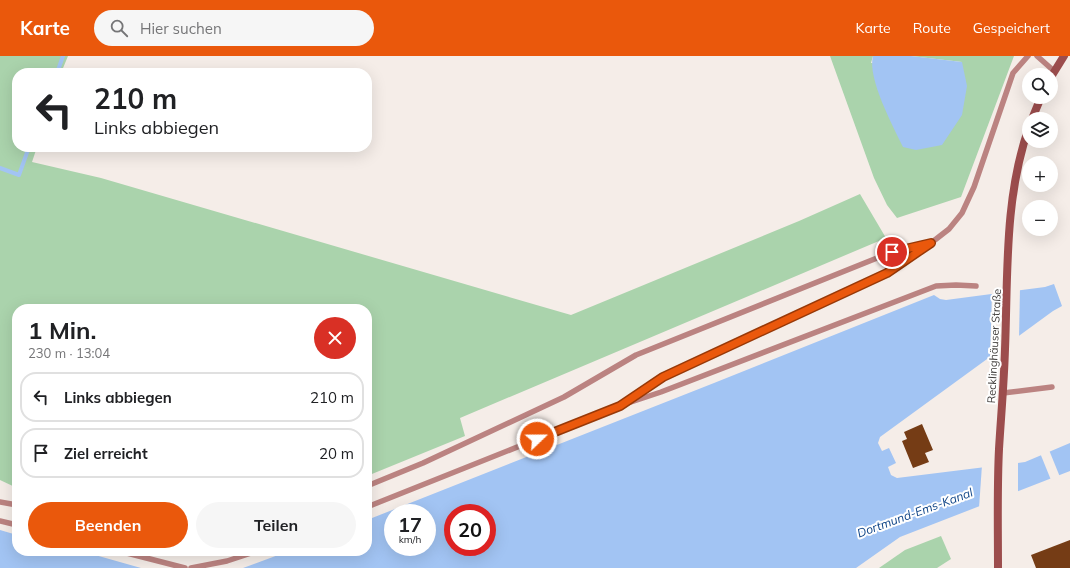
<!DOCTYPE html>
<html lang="de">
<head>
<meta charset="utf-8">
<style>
  body { margin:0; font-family:Mulish,sans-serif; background:#f6f6f6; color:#202124; height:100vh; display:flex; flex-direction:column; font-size:15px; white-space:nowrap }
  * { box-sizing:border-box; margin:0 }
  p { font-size:13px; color:#757577 }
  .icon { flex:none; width:22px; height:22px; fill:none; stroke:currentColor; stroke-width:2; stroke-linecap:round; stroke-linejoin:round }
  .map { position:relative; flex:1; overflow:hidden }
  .details { position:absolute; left:12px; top:248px; width:360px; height:252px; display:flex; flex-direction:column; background:#fff; border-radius:16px; box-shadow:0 4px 16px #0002 }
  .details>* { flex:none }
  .hud { position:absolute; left:12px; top:12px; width:360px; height:84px; border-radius:16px; box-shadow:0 4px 16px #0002; background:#fff; color:#202124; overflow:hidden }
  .buttons { position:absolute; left:1022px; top:12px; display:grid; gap:8px }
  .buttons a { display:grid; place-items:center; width:36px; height:36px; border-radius:50%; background:#fff; box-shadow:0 4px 16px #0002; font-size:20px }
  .speed { position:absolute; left:384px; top:448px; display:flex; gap:8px; font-size:20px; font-weight:700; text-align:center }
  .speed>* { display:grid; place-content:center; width:52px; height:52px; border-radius:50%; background:#fff; box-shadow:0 4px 16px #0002; line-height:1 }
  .speed small { font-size:10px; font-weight:400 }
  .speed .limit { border:6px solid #d22; background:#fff; color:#111 }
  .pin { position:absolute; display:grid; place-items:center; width:34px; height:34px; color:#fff; margin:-17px; border:2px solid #fff; border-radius:50%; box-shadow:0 1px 4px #0007 }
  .me { position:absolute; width:44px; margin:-22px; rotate:68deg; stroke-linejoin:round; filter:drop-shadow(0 0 3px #0008) }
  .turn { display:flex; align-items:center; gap:14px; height:84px; padding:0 16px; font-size:18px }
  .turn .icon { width:52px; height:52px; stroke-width:2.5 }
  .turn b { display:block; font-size:28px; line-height:34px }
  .round { display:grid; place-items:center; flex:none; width:42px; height:42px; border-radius:21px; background:#f6f6f6 }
  .summary { display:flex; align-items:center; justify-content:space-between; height:68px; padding:0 16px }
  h1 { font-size:24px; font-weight:700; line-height:30px }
  .button { display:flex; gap:8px; margin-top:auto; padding:8px 16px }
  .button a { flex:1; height:46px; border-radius:24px; background:#ea580c; color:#fff; font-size:16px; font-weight:700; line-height:46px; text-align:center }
  .button a+a { background:#f6f6f6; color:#202124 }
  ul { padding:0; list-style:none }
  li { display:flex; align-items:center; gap:12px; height:50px; margin:0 8px 6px; padding:0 8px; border:2px solid #e0e0e0; border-radius:16px }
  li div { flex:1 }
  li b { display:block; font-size:15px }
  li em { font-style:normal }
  header { display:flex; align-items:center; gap:24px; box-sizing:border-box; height:56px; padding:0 20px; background:#ea580c; color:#fff }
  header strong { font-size:19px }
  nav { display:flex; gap:22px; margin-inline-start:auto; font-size:14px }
  .search { width:280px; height:36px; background:#f6f6f6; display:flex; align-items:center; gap:10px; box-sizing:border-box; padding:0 14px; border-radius:22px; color:#757577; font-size:15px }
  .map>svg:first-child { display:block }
  .green { fill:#aad3ac }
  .water { fill:#a2c4f3; fill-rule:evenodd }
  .pier { fill:#f5ede8 }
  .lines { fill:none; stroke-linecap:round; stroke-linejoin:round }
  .stream { stroke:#a2c4f3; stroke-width:4 }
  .building { fill:#753c15 }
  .service { stroke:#bb8381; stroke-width:5.5 }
  .secondary { stroke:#9c4d4d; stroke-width:8 }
  .route-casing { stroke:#983908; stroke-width:10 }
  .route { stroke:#ea580c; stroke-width:7 }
  .labels { text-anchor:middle; stroke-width:4; stroke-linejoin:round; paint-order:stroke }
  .street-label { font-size:11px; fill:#3e3b39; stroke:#fff }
  .water-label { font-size:12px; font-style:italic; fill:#0d4386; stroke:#fff }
</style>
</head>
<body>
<header>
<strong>Karte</strong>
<div class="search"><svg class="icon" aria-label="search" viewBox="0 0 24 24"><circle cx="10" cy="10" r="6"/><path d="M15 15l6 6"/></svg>Hier suchen</div>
<nav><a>Karte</a><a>Route</a><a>Gespeichert</a></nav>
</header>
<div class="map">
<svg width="1070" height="512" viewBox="0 0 1070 512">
  <rect width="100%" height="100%" fill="#f5ede8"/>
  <g class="green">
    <path d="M0 0H68L61 17H17V91H37L32 106 101 122 571 259 799 165 860 138 886 182 460 362 465 380 367 420V253H17V432L0 424Z"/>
    <path d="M830 0H873L871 7 962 6 911 0H1014L961 141 897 162 887 149 874 122Z"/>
    <path d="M941 480 951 503 937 512H879L905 494Z"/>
  </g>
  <g class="water">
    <path d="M873 0H911L962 6 967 30 962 59 942 89 916 94 903 91C893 70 867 22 873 0Z"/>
    <path d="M1054 228 1062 250 1053 255 880 381 878 387 882 395 889 392 896 407 888 411 891 419 897 422 1025 406 1070 387V415L900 481 856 512H243L289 495H367V464L714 327 934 239 940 243 946 244 1045 231ZM393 457H427V491H393ZM453 457H487V491H453Z"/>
    <path d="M0 474 17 479V495H81L141 512H0Z"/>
  </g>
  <g class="pier">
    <path d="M1020 231 1019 283 990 303 992 236Z"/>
    <path d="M1049 394 1060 421 1051 424 1040 397Z"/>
    <path d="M1018 405V437L979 452 982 409Z"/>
  </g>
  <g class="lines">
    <g class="stream">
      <path d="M57 17 63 0"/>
      <path d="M0 112 19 119 29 91"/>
    </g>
  </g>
  <g class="building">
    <path d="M922 368 933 394 925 397 929 406 913 412 902 385 907 383 904 376Z"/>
    <path d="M1070 484V512H1036L1031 499Z"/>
  </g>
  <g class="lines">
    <g class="service">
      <path d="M1037 0 1054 15"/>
      <path d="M1003 337 1052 331"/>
      <path d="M628 347 661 336 936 230 956 229 976 230"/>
      <path d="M367 430 423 407 564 341 636 299 892 196 927 188"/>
      <path d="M0 446 17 449"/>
      <path d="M367 451 620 350 663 321 887 217 931 187 949 173 962 157 974 131 1013 17 1028 0"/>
      <path d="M0 465 17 469"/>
      <path d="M119 495 185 512"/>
      <path d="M191 512 227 505 257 495"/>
    </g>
    <g class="secondary">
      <path d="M1051 21 1064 0"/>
      <path d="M1032 63 1041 41"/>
      <path d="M998 512C998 473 997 433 999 393 1001 360 1004 327 1005 293 1008 219 1004 142 1029 71"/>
    </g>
  </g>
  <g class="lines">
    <g class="route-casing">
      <path id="route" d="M537 383 620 350 663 321 887 217 931 187 892 196"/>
    </g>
    <use href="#route" class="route"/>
  </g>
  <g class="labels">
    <g class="street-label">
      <text transform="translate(994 290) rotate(-87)" y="4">Recklinghäuser Straße</text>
    </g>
    <g class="water-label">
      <text transform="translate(915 457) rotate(-20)" y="4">Dortmund-Ems-Kanal</text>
    </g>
  </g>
</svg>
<div class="buttons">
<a><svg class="icon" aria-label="search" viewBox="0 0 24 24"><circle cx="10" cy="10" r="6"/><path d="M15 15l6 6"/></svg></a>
<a><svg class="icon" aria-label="layers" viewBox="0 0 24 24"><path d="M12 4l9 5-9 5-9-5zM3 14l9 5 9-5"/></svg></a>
<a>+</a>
<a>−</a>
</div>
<div class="speed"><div>17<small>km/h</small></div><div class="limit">20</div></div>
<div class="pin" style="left:892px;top:196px;background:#d93025"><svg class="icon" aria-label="arrive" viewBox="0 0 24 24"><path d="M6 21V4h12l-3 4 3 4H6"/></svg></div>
<svg class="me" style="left:537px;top:383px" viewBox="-20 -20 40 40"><circle r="17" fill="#ea580c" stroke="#fff" stroke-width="3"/><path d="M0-11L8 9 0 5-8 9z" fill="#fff"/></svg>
<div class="hud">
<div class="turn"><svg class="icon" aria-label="left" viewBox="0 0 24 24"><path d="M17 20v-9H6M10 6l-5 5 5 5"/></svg><div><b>210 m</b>Links abbiegen</div></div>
</div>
<section class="details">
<div class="summary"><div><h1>1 Min.</h1><p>230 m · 13:04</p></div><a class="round" style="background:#d93025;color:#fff"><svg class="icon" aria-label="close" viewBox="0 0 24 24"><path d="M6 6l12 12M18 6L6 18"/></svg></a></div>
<ul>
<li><svg class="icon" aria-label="left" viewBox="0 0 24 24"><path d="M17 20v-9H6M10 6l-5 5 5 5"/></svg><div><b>Links abbiegen</b></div><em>210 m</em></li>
<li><svg class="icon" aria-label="arrive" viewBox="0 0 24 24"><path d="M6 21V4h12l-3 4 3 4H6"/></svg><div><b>Ziel erreicht</b></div><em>20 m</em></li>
</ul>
<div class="button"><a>Beenden</a><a>Teilen</a></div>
</section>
</div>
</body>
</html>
